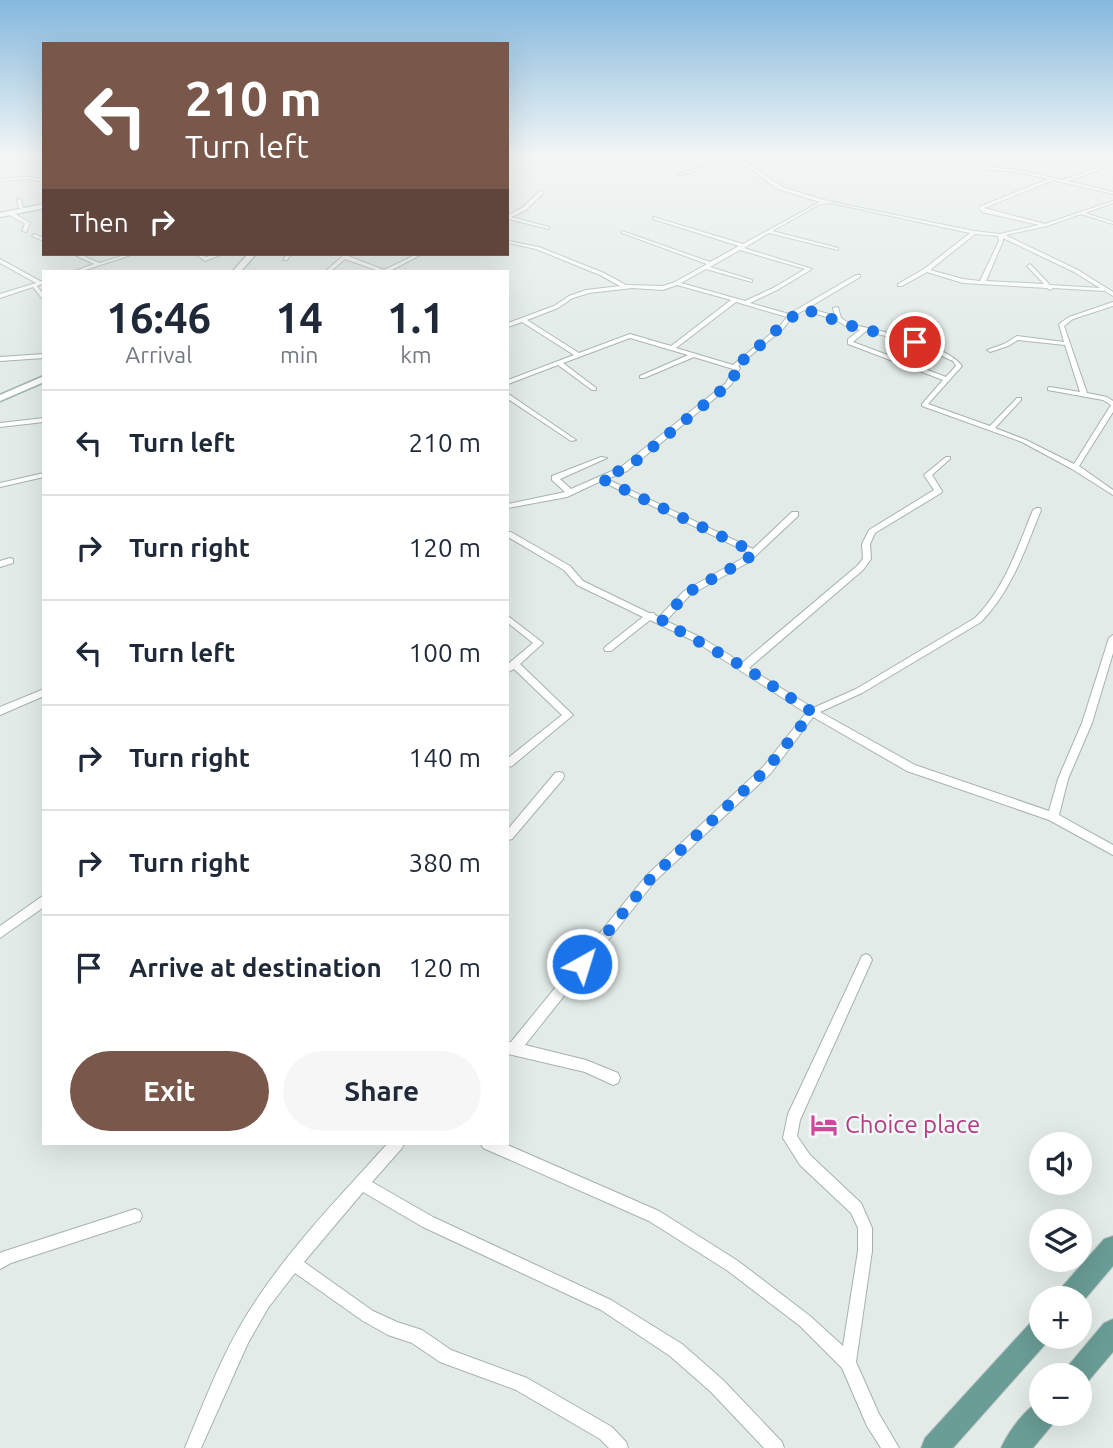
<!DOCTYPE html>
<html lang="en">
<head>
<meta charset="utf-8">
<style>
  body { margin:0; font-family:Ubuntu,sans-serif; background:#f6f6f7; color:#1f2937; height:100vh; display:flex; flex-direction:column; font-size:26px; white-space:nowrap }
  * { box-sizing:border-box; margin:0 }
  p { font-size:23px; color:#747a83 }
  .icon { flex:none; width:38px; height:38px; fill:none; stroke:currentColor; stroke-width:2; stroke-linecap:round; stroke-linejoin:round }
  .map { position:relative; flex:1; overflow:hidden }
  .side { position:absolute; left:42px; top:270px; width:467px; height:875px; display:flex; flex-direction:column; background:#fff; border-radius:0px; box-shadow:0 7px 28px #0002 }
  .side>* { flex:none }
  .banner { position:absolute; left:42px; top:42px; width:467px; height:214px; border-radius:0px; box-shadow:0 7px 28px #0002; background:#79574b; color:#fff; overflow:hidden }
  .tools { position:absolute; left:1029px; top:1132px; display:grid; gap:14px }
  .tools a { display:grid; place-items:center; width:63px; height:63px; border-radius:50%; background:#fff; box-shadow:0 7px 28px #0002; font-size:35px }
  .pin { position:absolute; display:grid; place-items:center; width:60px; height:60px; color:#fff; margin:-30px; border:4px solid #fff; border-radius:50%; box-shadow:0 2px 7px #0007 }
  .me { position:absolute; width:77px; margin:-38px; rotate:39deg; stroke-linejoin:round; filter:drop-shadow(0 0 5px #0008) }
  .turn { display:flex; align-items:center; gap:24px; height:147px; padding:0 28px; font-size:32px }
  .turn .icon { width:91px; height:91px; stroke-width:2.5 }
  .turn b { display:block; font-size:49px; line-height:60px }
  .then { display:flex; align-items:center; height:66px; padding:0 28px; background:#0003; gap:14px; font-size:26px }
  .eta { display:flex; justify-content:space-evenly; align-items:center; height:119px; text-align:center }
  .eta b { font-size:42px; font-weight:700; line-height:49px }
  .primary-button { display:flex; gap:14px; margin-top:auto; padding:14px 28px }
  .primary-button a { flex:1; height:80px; border-radius:42px; background:#79574b; color:#fff; font-size:28px; font-weight:700; line-height:80px; text-align:center }
  .primary-button a+a { background:#f6f6f7; color:#1f2937 }
  ul { padding:0; list-style:none }
  li { display:flex; align-items:center; gap:21px; height:105px; padding:0 28px; border-top:2px solid #e0e1e3 }
  li div { flex:1 }
  li b { display:block; font-size:26px }
  li em { font-style:normal }
  .map>svg:first-child { display:block }
  .lines { fill:none; stroke-linecap:round; stroke-linejoin:round }
  .street-casing { stroke:#a5b3af; stroke-width:2 }
  .secondary-casing { stroke:#a1b6b0; stroke-width:3 }
  .primary-casing { stroke:#c1c8c7; stroke-width:2 }
  .street { fill:#fff; fill-rule:evenodd }
  .secondary { fill:#fff; fill-rule:evenodd }
  .primary { fill:#699d95; fill-rule:evenodd }
  .route { stroke:#1a73e8; stroke-width:12; stroke-dasharray:0 21.6 }
  .labels { text-anchor:middle; stroke-width:5; stroke-linejoin:round; paint-order:stroke }
  .near-hotel-label { font-size:24px; fill:#b23c85; stroke:#f2f8f5; text-anchor:start }
</style>
</head>
<body>
<div class="map">
<svg width="1113" height="1448" viewBox="0 0 1113 1448">
  <rect width="100%" height="100%" fill="#e2ebe8"/>
  <g class="lines">
    <g class="street-casing">
      <g id="street">
        <path d="M18 156H25L0 166V164Z"/>
        <path d="M662 156H672L651 161 649 160Z"/>
        <path d="M737 156H742L740 158 782 187 827 201 974 231 1000 234 1039 225 982 212 979 207 1048 179 1018 172 962 167 956 156H960L965 165 1018 170 1063 180 1100 167 1068 156H1075L1106 167 1068 181 1113 192V194L1053 180 984 208 1045 224 1113 201V203L1085 213 1113 222V224L1081 214 1047 226 1005 235 1078 270 1113 292V296L1105 291 1053 288 1050 290 1047 288 963 283 927 272 902 286H898V284L924 269 970 233 831 203 820 204 772 231 838 248V250L769 233 744 248 812 269 779 289 750 303 789 314 856 275H860V277L808 308 835 316 833 308 838 307 841 318 850 324C876 330 947 344 962 366L928 404 990 426 1017 398H1021V400L995 428 1026 440 1074 464 1111 405 1103 400 1048 390V388L1050 387 1080 392 1065 345 1018 340 1008 346 990 352 987 350 1004 344 1017 336 1064 342 1059 324 1069 317 1113 302V306L1073 319 1064 326 1087 393 1107 397 1113 401V412L1079 466 1113 490V495L1072 469 1022 442 922 406V404L943 380 848 344V339L860 330 846 326 836 320 804 310 792 317 783 329 738 366 740 368 731 385 627 471 607 479 753 549 792 512H798V516L749 562 690 595 666 621 702 638 742 663 857 566 863 559 862 544 869 530 934 490 924 475 946 457H950V459L932 475 942 491 941 493 875 533 870 544 871 559 863 570 749 668 813 708 856 689 975 618C1005 588 1017 549 1033 510L1037 508H1040L1041 510C1025 550 1012 590 981 622L862 693 820 712 915 765 1049 811 1058 779 1082 723 1109 638 1113 635V653L1092 723 1068 779 1059 815 1113 845V855L1049 820 907 771 813 717 771 773 655 881 525 1045 586 1060 618 1073 620 1078 618 1083 613 1085 585 1072 508 1054V1042H511L647 875 763 767 806 713 696 642 650 620 611 651H605L604 649 605 647 643 617 577 585 564 570 508 537V532H511L570 566 583 581 649 613H654L655 615 659 617 684 591 743 558 749 553 601 481 567 497 508 508V504L565 492 552 480V476L601 457 607 458 560 479 571 489 621 467 726 383 733 369 694 357 644 378H640V376L688 355 630 338 563 363 596 388V390H592L558 365 508 384V380L574 355 522 322 508 327V323L554 306 569 296 586 290 620 286 600 275 536 249 508 243V241L539 247 604 273 626 285 663 286 675 282 707 264 622 233V231L710 262 739 246 653 219V217L743 244 820 202 778 189 738 160 680 175 678 174 735 158ZM975 234 998 236 999 241 980 281 963 279 930 270ZM1003 238 1074 272 1100 288 1050 285 1030 264 1027 266 1044 284 986 281 1003 241ZM740 250 805 269 775 287 745 301 681 283 706 269 752 282V280L710 267ZM677 285 731 300 671 346 630 334 579 353 527 320 558 308 573 298 589 293 632 288 663 290ZM736 302 787 317 779 327 733 365 676 348ZM866 331 913 343 953 361 956 366 946 377 853 342Z"/>
        <path d="M29 177 44 180V182L29 179 0 181V179Z"/>
        <path d="M540 191 544 192 526 210 511 217 549 227V229L508 219V215L522 208Z"/>
        <path d="M17 199 21 200 23 209 19 208Z"/>
        <path d="M8 212H12L30 223 26 232 22 231 25 224 8 214Z"/>
        <path d="M34 234 44 238V241L32 236Z"/>
        <path d="M73 254H79L99 263 128 254H134L82 271H75L94 264Z"/>
        <path d="M195 254H200L206 257 217 254H223L205 261Z"/>
        <path d="M287 254H291L287 260H283Z"/>
        <path d="M345 254H350L348 256 384 270 417 254H422L390 271H379L345 259 331 271H326Z"/>
        <path d="M0 259 40 281H44V283L37 286 44 295V301L33 287 0 298V294L36 283 0 263Z"/>
        <path d="M44 354V358L0 361V357Z"/>
        <path d="M508 394 510 395 576 440 571 441 508 399Z"/>
        <path d="M44 418V422L0 427V423Z"/>
        <path d="M44 473V477L0 487V483Z"/>
        <path d="M10 558 13 559V563L0 567V561Z"/>
        <path d="M508 616 543 643 520 664 573 715 512 766 508 767V758L562 715 514 669 508 672V664L533 643 508 623Z"/>
        <path d="M44 689V696L0 715V707Z"/>
        <path d="M559 772 563 773 564 776 563 779 512 839 508 840V829L555 773Z"/>
        <path d="M44 895V907L0 938V926Z"/>
        <path d="M866 954 870 956 872 960 800 1120 797 1136 810 1155 861 1203 872 1228V1251L856 1362 879 1414 899 1448H881L867 1426 842 1368 800 1326 728 1271 649 1221 483 1148 481 1143H503L659 1211 738 1261 810 1316 843 1346 858 1251V1228L851 1213 800 1165 783 1138 788 1114 862 956Z"/>
        <path d="M388 1143H404L402 1148 372 1182 433 1217 611 1300 682 1344 723 1380 782 1442 784 1448H764L711 1392 670 1356 601 1310 423 1227 363 1192 304 1262 373 1311 397 1322 422 1330 451 1350 527 1378 612 1427 626 1442 628 1448H609L600 1439 516 1390 440 1362 412 1343 388 1335 363 1321 295 1273 268 1308 248 1343 201 1448H185C206 1397 226 1344 257 1299 295 1242 343 1193 388 1143Z"/>
        <path d="M135 1209 140 1211 142 1216 140 1221 11 1263 0 1269V1253L2 1252Z"/>
      </g>
    </g>
    <g class="secondary-casing">
      <g id="secondary">
        <path d="M44 204V208L0 217V213Z"/>
        <path d="M248 254H256L241 271H233Z"/>
        <path d="M44 376V382L0 401V395Z"/>
      </g>
    </g>
    <g class="primary-casing">
      <g id="primary">
        <path d="M1113 1236V1266L1080 1305V1298H1057L1060 1289 1104 1239Z"/>
        <path d="M1041 1317V1337H1051L1050 1339 953 1448H921L925 1438 1032 1321Z"/>
        <path d="M1113 1319V1352L1085 1385 1080 1388V1376H1063L1067 1367 1104 1323Z"/>
        <path d="M1041 1401V1414H1056L1053 1424 1033 1448H1001C1008 1432 1025 1408 1041 1401Z"/>
      </g>
    </g>
    <use href="#street" class="street"/>
    <use href="#secondary" class="secondary"/>
    <use href="#primary" class="primary"/>
  </g>
  <linearGradient id="sky" x2="0" y2="1"><stop stop-color="#84b8dd"/><stop offset="0.43" stop-color="#f2f6f5"/><stop offset="1" stop-color="#f2f6f5" stop-opacity="0"/></linearGradient>
  <rect width="1113" height="359" fill="url(#sky)"/>
  <g class="lines">
    <path class="route" d="M582 964 651 878 767 769 812 712 744 667 662 621 687 593 746 560 754 552 602 479 631 465 729 384 737 371 735 366C758 350 783 320 805 309L848 325 915 342"/>
  </g>
  <defs>
    <g id="hotel-bare" transform="scale(2.1)"><path d="M-6-4.5h1.5V1H6V5H4.5V3h-9V5H-6ZM-4 0a1.8 1.8 0 1 1 3.6 0ZM.5 0V-2.5h3Q6-2.5 6 0Z" fill="#d1479c" stroke="#f2f8f5" stroke-width="2.5" paint-order="stroke"/></g>
  </defs>
  <g fill-rule="evenodd">
    <use href="#hotel-bare" x="824" y="1125"/>
  </g>
  <g class="labels">
    <g class="near-hotel-label">
      <text x="845" y="1133">Choice place</text>
    </g>
  </g>
</svg>
<div class="tools">
<a><svg class="icon" aria-label="sound" viewBox="0 0 24 24"><path d="M4 9h4l5-4v14l-5-4H4zM17 9q2 3 0 6"/></svg></a>
<a><svg class="icon" aria-label="layers" viewBox="0 0 24 24"><path d="M12 4l9 5-9 5-9-5zM3 14l9 5 9-5"/></svg></a>
<a>+</a>
<a>−</a>
</div>
<div class="pin" style="left:915px;top:342px;background:#d93025"><svg class="icon" aria-label="arrive" viewBox="0 0 24 24"><path d="M6 21V4h12l-3 4 3 4H6"/></svg></div>
<svg class="me" style="left:582px;top:964px" viewBox="-20 -20 40 40"><circle r="17" fill="#1a73e8" stroke="#fff" stroke-width="3"/><path d="M0-11L8 9 0 5-8 9z" fill="#fff"/></svg>
<div class="banner">
<div class="turn"><svg class="icon" aria-label="left" viewBox="0 0 24 24"><path d="M17 20v-9H6M10 6l-5 5 5 5"/></svg><div><b>210 m</b>Turn left</div></div>
<div class="then">Then<svg class="icon" aria-label="right" viewBox="0 0 24 24"><path d="M7 20v-9h11M14 6l5 5-5 5"/></svg></div>
</div>
<section class="side">
<div class="eta">
<div><b>16:46</b><p>Arrival</p></div>
<div><b>14</b><p>min</p></div>
<div><b>1.1</b><p>km</p></div>
</div>
<ul>
<li><svg class="icon" aria-label="left" viewBox="0 0 24 24"><path d="M17 20v-9H6M10 6l-5 5 5 5"/></svg><div><b>Turn left</b></div><em>210 m</em></li>
<li><svg class="icon" aria-label="right" viewBox="0 0 24 24"><path d="M7 20v-9h11M14 6l5 5-5 5"/></svg><div><b>Turn right</b></div><em>120 m</em></li>
<li><svg class="icon" aria-label="left" viewBox="0 0 24 24"><path d="M17 20v-9H6M10 6l-5 5 5 5"/></svg><div><b>Turn left</b></div><em>100 m</em></li>
<li><svg class="icon" aria-label="right" viewBox="0 0 24 24"><path d="M7 20v-9h11M14 6l5 5-5 5"/></svg><div><b>Turn right</b></div><em>140 m</em></li>
<li><svg class="icon" aria-label="right" viewBox="0 0 24 24"><path d="M7 20v-9h11M14 6l5 5-5 5"/></svg><div><b>Turn right</b></div><em>380 m</em></li>
<li><svg class="icon" aria-label="arrive" viewBox="0 0 24 24"><path d="M6 21V4h12l-3 4 3 4H6"/></svg><div><b>Arrive at destination</b></div><em>120 m</em></li>
</ul>
<div class="primary-button"><a>Exit</a><a>Share</a></div>
</section>
</div>
</body>
</html>
